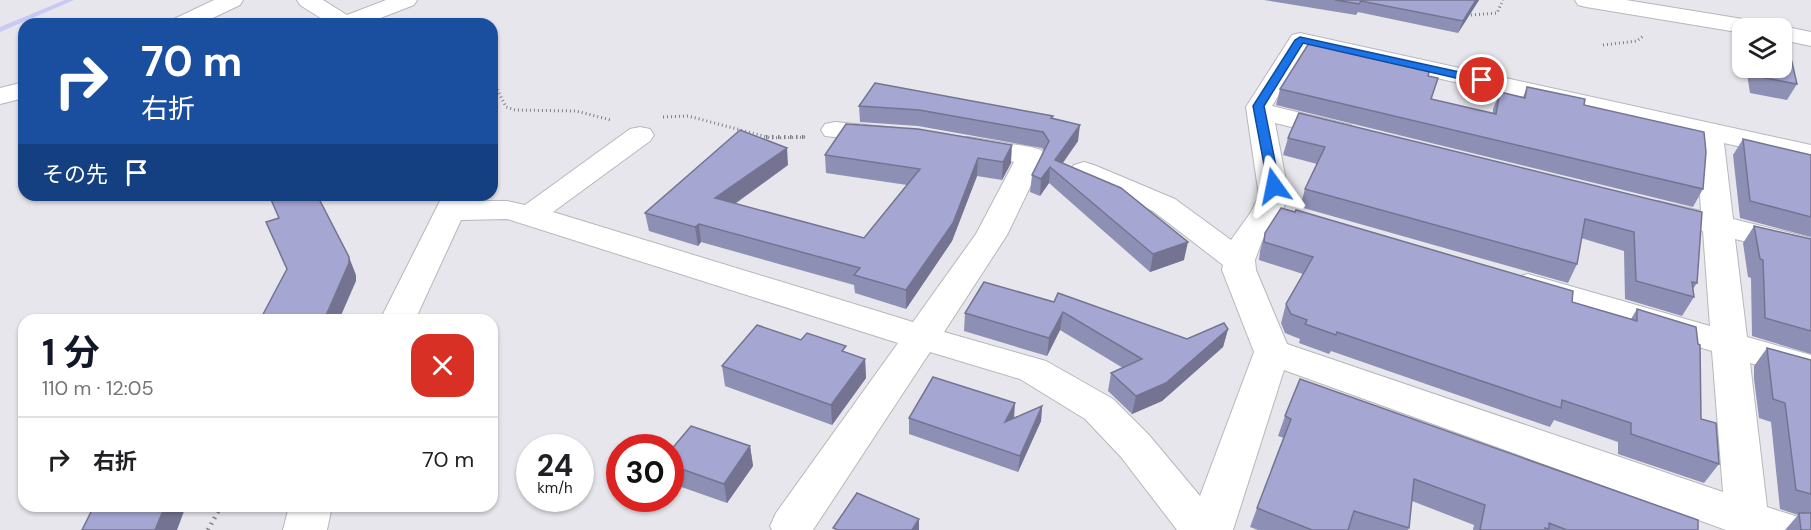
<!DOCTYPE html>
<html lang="ja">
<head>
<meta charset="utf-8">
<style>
  body { margin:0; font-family:"DM Sans","Noto Sans JP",sans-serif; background:#f6f6f6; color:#202124; height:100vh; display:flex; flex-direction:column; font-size:22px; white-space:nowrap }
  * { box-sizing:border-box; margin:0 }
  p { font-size:20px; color:#757577 }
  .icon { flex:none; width:33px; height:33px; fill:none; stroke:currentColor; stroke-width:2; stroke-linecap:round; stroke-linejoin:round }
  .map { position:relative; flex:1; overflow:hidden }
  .sheet { position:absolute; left:18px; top:314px; width:480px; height:198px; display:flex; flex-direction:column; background:#fff; border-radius:18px; box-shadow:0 2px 4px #0004 }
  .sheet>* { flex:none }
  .guide { position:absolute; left:18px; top:18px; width:480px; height:183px; border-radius:18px; box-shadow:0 2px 4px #0004; background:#1a4fa0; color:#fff; overflow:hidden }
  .fabs { position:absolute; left:1732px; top:18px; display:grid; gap:12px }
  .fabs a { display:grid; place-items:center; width:60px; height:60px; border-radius:12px; background:#fff; box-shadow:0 2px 4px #0004; font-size:30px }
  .speed { position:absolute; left:516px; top:434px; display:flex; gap:12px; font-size:30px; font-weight:700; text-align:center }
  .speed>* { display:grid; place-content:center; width:78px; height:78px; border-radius:50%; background:#fff; box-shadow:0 2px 4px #0004; line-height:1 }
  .speed small { font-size:15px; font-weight:400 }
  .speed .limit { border:9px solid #d22; background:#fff; color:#111 }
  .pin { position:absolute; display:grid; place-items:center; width:51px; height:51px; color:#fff; margin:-26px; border:3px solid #fff; border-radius:50%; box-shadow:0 2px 6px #0007 }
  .me { position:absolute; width:66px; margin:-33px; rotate:348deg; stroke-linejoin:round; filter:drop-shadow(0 0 4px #0008) }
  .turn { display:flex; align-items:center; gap:21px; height:126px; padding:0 24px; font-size:27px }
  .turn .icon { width:78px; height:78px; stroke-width:2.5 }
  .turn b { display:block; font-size:42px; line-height:51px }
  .then { display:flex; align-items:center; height:57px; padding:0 24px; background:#0003; gap:12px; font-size:22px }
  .round { display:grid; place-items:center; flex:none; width:63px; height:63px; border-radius:18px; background:#f6f6f6 }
  .overview { display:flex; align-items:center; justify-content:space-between; height:102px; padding:0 24px }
  h1 { font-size:36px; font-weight:700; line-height:45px; color:#111827 }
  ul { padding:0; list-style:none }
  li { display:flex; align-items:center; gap:18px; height:84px; padding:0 24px; border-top:2px solid #e0e0e0 }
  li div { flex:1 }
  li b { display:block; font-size:22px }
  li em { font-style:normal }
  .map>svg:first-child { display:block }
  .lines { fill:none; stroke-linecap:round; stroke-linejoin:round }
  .stream { fill:#c8c9f5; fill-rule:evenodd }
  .minor-casing { stroke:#b6b7bc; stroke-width:2 }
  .path-far2 { stroke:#808084; stroke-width:3; stroke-dasharray:1 3; stroke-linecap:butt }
  .path-far1 { stroke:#808084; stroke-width:4; stroke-dasharray:1.5 4.5; stroke-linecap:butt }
  .path { stroke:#808084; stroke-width:4.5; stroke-dasharray:1.5 5; stroke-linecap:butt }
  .minor { fill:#fff; fill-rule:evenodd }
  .wall { fill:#8e8fb4 }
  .shaded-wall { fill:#747492 }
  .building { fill:#a5a6d1; stroke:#747492; stroke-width:1.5 }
  .route { fill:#1a73e8; stroke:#114b97; stroke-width:1.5 }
</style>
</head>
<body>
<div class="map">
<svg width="1811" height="530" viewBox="0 0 1811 530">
  <rect width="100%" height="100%" fill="#e6e6ec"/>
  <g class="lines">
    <path class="stream" d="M65 0H74L0 32V27Z"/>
    <g class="minor-casing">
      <g id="minor">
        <path d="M214 0H243L240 5 200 24H171L174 19Z"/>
        <path d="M297 0H323L347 15 386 0H417L414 5 365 24H330L300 5Z"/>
        <path d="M1575 0H1626L1755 21 1763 23 1767 28H1743V33L1586 7 1578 5Z"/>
        <path d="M1782 26 1811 32V46L1782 40V28H1773Z"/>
        <path d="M1300 33 1811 145V163L1724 143 1733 219 1811 238V258L1735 239 1747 337 1811 355V381L1750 363 1767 507 1798 517 1804 530H1726L1284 370 1233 530H1177L1121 457 1085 419 1020 379 930 352 813 530H772L770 526 776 513 898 343 507 219 461 220 415 320H380L443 195H473L470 201H507L525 205 630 129 640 127 650 129 654 135 650 141 553 212 913 322 976 234 1014 162 958 151 954 145 958 139 968 137 1031 147 1041 150 1045 156 1007 235 944 332 1046 361 1113 399 1149 435 1200 496 1254 352 1222 270 1223 265 1153 211 1074 177 1069 171 1074 165 1084 162 1094 165 1175 199 1231 240 1251 212 1259 196 1246 107 1292 35ZM1307 49 1696 136 1701 211 1658 201 1647 203 1643 210 1647 217 1703 231 1710 326 1528 274 1516 277 1511 285 1516 293 1712 351 1723 492 1287 344 1256 270 1255 260 1262 241 1280 215 1289 196 1275 123 1341 139 1351 137 1355 131 1351 125 1272 106Z"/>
        <path d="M24 82V98L0 104V88Z"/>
        <path d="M835 122 897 128 901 134 897 140 887 142 825 136 821 130 825 124Z"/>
        <path d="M289 506H332L327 530H283Z"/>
      </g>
    </g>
    <g class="path-far2">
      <path d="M1471 15 1497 13 1503 0"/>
      <path d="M1603 45 1637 41 1643 36"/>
      <path d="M492 85H495L506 107 515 110 576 111 611 120"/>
      <path d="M663 117 688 116 771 138 808 137"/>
    </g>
    <path class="path-far1" d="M766 137H808"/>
    <path class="path" d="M208 530 221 506"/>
    <use href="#minor" class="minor"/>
  </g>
  <g class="wall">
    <path d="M1264 0H1479L1458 33 1358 12 1356 15Z"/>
    <path d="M1746 68H1782L1797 84 1787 100 1750 93Z"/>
    <path d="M1428 76 1431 99 1493 114V109L1500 92 1523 97 1527 87 1584 105 1703 189 1693 207 1276 105 1280 89Z"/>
    <path d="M859 106 1053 116 1052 118 1078 141 1063 163 1184 260 1150 272 1049 183 1040 196 1030 192 1032 175 1044 151 1042 148 918 126 860 122Z"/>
    <path d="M846 124 1011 163 1002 180 977 176 952 241 906 309 855 293 854 285 701 242 698 246 649 231 645 213 788 165 735 204 864 238 907 185 826 173 825 155Z"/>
    <path d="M1288 138 1702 212 1697 283 1693 289 1694 297 1682 316 1625 299 1624 251 1581 238 1577 264 1568 283 1300 207 1305 189 1317 164 1283 155Z"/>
    <path d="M1743 139 1811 155V237L1740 218 1733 155Z"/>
    <path d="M1754 226 1811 239V354L1752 336 1751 278 1748 277 1743 243Z"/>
    <path d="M1265 233 1572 302 1631 319 1637 309 1701 419 1719 464 1704 483 1618 454V442L1554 420 1550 427 1331 351 1329 354 1299 343 1300 339 1285 333 1281 323 1286 304 1303 274 1259 260 1260 251Z"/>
    <path d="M984 282 1187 339 1228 329 1223 347 1162 401 1132 414 1108 391 1111 373 1123 368 1060 330 1047 356 964 331 965 313Z"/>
    <path d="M801 340 865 359 866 378 832 425 725 386 722 366Z"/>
    <path d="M1767 348 1811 360V530H1785L1798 515 1780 509 1771 422 1759 418 1754 379V366Z"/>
    <path d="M1042 406 1041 421 1018 472 909 434V418H1014Z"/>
    <path d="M1285 416 1698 530H1473L1474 525 1412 501 1408 530H1258L1250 527 1257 508 1284 438 1278 436Z"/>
    <path d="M750 446 753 466 727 503 670 483V451Z"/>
  </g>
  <g class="shaded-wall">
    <path d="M1476 0H1479L1458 33 1463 21Z"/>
    <path d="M1080 125 1078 141 1056 172 1055 160Z"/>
    <path d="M1012 145 1011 163 1002 180 1003 162Z"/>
    <path d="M787 148 788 165 717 216 715 198Z"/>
    <path d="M978 158 977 176 952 241 906 309V290Z"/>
    <path d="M1050 167 1049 183 1040 196 1041 179Z"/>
    <path d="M699 224 701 242 698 246 695 227Z"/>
    <path d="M1188 242 1184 260 1150 272 1153 254Z"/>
    <path d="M349 257 356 275V281L339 320H324Z"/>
    <path d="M1063 312 1060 330 1047 356 1049 338Z"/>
    <path d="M1228 329 1223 347 1162 401 1132 414 1136 396Z"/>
    <path d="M865 359 866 378 832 425 831 405Z"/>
    <path d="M1015 403 1014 419 1005 422Z"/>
    <path d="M1042 406 1041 421 1018 472 1020 456Z"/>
    <path d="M750 446 753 466 727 503 724 484Z"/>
    <path d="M165 506H186L177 530H155Z"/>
    <path d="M919 519V530H912Z"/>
  </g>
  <g class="building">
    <path d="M1335 0H1476L1463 21 1361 1 1359 4Z"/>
    <path d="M1309 43 1430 69 1428 76 1438 78 1431 99 1496 114 1500 92 1525 98 1527 87 1585 99 1584 105 1704 132 1706 152 1703 189 1280 89Z"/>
    <path d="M1782 53 1790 54 1797 84 1760 77 1758 68H1782Z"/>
    <path d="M875 83 1053 116 1051 118 1080 125 1055 160 1121 188 1188 242 1153 254 1050 167 1041 179 1032 175 1049 141 1043 132 919 110 859 106Z"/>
    <path d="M1299 113 1702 212 1697 283 1692 282 1694 297 1636 281 1634 232 1585 219 1577 264 1305 189 1325 147 1288 138Z"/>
    <path d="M846 124 918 129 1012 145 1003 162 978 158 953 223 906 290 854 275 860 268 699 224 695 227 645 213 740 130 787 148 715 198 864 238 920 169 825 155Z"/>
    <path d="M1743 139 1811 155V217L1750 201Z"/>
    <path d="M269 195H317L349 257V263L324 320H260L287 269 266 222 279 218Z"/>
    <path d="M1281 208 1295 212 1296 210 1573 291 1572 302 1637 321V309L1696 327 1698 344 1700 345 1701 419 1716 423 1719 464 1631 434V423L1562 400 1561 408 1337 332 1336 335 1305 324 1307 320 1291 314 1286 304 1313 257 1264 242 1265 233Z"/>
    <path d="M1754 226 1811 239V331L1765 318 1763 260 1760 259Z"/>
    <path d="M984 282 1054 302 1058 293 1187 339 1224 323 1228 329 1166 383 1136 396 1111 373 1142 359 1063 312 1049 338 965 313Z"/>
    <path d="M757 325 801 340 807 333 846 346 842 351 865 359 831 405 722 366Z"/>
    <path d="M1767 348 1811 360V494L1796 490 1785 403 1773 399Z"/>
    <path d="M933 377 1015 403 1005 422 1042 406 1020 456 909 418Z"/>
    <path d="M1300 379 1698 520V530H1567L1549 523V529L1545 528V530H1480L1485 505 1414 479 1409 528 1354 511 1348 530H1312L1257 508 1291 419 1285 416Z"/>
    <path d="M691 426 750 446 724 484 670 465V451Z"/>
    <path d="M857 493 919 519 912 530H838L833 528Z"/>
    <path d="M94 506H165L155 530H82Z"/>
    <path d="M1799 513H1811V530H1801Z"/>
  </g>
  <path class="route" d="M1300 37 1482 77 1487 80 1482 84 1303 43 1264 106 1280 186 1274 190 1268 186 1253 106 1295 40Z"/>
</svg>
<div class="fabs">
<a><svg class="icon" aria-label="layers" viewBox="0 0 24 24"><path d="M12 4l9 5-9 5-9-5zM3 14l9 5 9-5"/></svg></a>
</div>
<div class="speed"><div>24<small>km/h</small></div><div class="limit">30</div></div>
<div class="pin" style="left:1482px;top:80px;background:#d93025"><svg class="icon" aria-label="arrive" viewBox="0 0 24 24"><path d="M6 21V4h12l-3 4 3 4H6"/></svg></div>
<svg class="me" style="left:1274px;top:186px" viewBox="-20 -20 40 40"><path d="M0-17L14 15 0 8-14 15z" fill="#1a73e8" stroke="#fff" stroke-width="4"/></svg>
<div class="guide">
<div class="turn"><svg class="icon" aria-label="right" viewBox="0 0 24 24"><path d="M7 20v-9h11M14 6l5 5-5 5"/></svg><div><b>70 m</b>右折</div></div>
<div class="then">その先<svg class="icon" aria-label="arrive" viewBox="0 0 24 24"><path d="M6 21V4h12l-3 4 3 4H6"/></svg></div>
</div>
<section class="sheet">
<div class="overview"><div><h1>1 分</h1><p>110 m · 12:05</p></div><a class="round" style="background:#d93025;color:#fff"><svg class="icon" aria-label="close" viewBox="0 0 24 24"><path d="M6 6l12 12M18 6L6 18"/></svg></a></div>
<ul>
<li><svg class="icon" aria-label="right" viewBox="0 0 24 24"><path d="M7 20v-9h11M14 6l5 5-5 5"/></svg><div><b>右折</b></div><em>70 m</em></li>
</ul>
</section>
</div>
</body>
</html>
